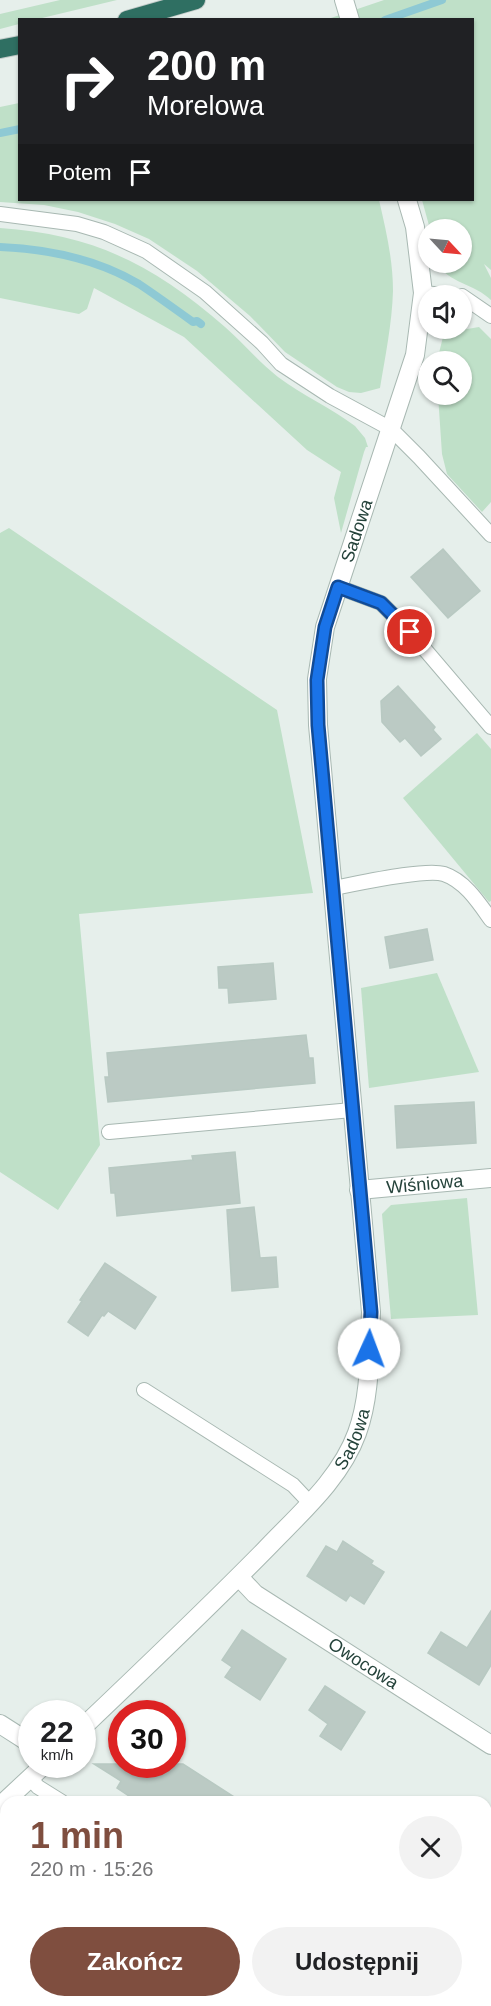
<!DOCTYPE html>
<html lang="pl">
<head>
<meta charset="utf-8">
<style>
  body { margin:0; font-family:Arial,sans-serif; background:#f2f2f2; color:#202124; height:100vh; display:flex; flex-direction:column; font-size:22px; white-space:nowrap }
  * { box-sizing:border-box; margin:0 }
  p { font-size:20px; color:#757577 }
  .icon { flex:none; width:33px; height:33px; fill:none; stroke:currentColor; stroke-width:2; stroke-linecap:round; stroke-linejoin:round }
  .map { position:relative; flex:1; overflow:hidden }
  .details { position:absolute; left:0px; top:1796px; width:492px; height:212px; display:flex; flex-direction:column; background:#fff; border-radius:18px 18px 0 0; box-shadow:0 2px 4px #0004 }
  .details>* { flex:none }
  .hud { position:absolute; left:18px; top:18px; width:456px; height:183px; border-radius:0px; box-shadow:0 2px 4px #0004; background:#202124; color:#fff; overflow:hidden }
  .needle { width:39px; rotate:116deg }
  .buttons { position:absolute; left:418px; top:219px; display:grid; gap:12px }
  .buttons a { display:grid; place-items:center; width:54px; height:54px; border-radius:50%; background:#fff; box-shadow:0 2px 4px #0004; font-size:30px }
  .speed { position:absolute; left:18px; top:1700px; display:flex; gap:12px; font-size:30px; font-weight:700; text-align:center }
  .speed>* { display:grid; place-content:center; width:78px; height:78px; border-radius:50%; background:#fff; box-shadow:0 2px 4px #0004; line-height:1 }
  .speed small { font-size:15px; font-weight:400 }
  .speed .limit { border:9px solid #d22; background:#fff; color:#111 }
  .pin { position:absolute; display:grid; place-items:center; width:51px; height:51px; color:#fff; margin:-26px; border:3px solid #fff; border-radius:50%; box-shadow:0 2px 6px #0007 }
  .me { position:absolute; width:66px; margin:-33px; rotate:2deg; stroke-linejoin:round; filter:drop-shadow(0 0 4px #0008) }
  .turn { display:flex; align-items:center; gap:21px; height:126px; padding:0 30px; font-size:27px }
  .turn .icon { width:78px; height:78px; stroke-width:2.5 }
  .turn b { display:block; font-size:42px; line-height:51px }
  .then { display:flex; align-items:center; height:57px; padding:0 30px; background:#0003; gap:12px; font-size:22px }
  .round { display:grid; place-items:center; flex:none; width:63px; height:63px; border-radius:32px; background:#f2f2f2 }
  .headline { display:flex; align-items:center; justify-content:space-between; height:102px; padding:0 30px }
  h1 { font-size:36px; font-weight:700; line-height:45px; color:#7f4e3f }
  .cta { display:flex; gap:12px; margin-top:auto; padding:12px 30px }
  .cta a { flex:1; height:69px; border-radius:36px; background:#7f4e3f; color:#fff; font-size:24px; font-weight:700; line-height:69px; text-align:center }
  .cta a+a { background:#f2f2f2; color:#202124 }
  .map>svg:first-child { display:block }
  .green { fill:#bfe0c8 }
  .water { fill:#8ec9d4 }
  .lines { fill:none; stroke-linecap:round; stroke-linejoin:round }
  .stream { stroke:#8ec9d4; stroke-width:8 }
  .building { fill:#bbcac4; stroke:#b8c9c2; stroke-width:1.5 }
  .service-casing { stroke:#a8b8b2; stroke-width:16 }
  .minor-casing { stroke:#a8b8b2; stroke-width:20 }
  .motorway-casing { stroke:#c2cac8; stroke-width:20 }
  .service { stroke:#fff; stroke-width:14 }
  .minor { stroke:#fff; stroke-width:18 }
  .motorway { stroke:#2f6f62; stroke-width:18 }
  .route-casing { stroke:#114b97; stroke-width:15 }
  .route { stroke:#1a73e8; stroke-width:10 }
  .labels { text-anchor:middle; stroke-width:4.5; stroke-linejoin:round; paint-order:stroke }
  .street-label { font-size:18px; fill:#24423a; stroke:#f7fbf9 }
</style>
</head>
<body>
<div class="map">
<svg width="491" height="2006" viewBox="0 0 491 2006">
  <rect width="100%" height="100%" fill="#e6efeb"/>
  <g class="green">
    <path d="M60 0H117L38 19 20 20 19 24 0 29V14Z"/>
    <path d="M384 0H491V270L484 264 491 278V300C475 284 448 283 437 263L462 262V230L430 229 422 200H472V20H325Z"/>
    <path d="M19 103 20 200H379C386 230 393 260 393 291 392 324 385 357 380 388L361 393 349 392 337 387 285 352 250 316 197 271 149 239 115 224 78 212 44 205 0 202V107Z"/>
    <path d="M0 228C94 234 155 266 225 327 243 343 259 362 278 377 302 395 331 408 355 426L365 438 368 447H366L364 452 341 533 334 498 341 472 307 450 184 337 94 288 87 309 79 314 0 298Z"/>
    <path d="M479 327 491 339V502L482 512 447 474 442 454 438 395 462 394V362L437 361 444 333Z"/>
    <path d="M9 528 277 710 313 893 79 914 100 1145 58 1210 0 1172V533Z"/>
    <path d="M477 733 491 749V901L489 902 403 798Z"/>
    <path d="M437 973 479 1072 369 1088 361 988Z"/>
    <path d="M467 1198 478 1315 391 1319 382 1214 391 1205Z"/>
  </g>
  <path class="water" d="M261 2001H472L470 2006H259Z"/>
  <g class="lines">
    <g class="stream">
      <path d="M385 20 442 0"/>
      <path d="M0 133 20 129"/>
      <path d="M0 247C48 249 97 259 139 284 157 296 175 309 193 322L197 321 201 324"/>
    </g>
  </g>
  <g class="building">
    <path d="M443 549 480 591 448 618 411 577Z"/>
    <path d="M398 686 435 727 433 730 441 739 421 756 405 738 400 742 382 722 381 701Z"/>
    <path d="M427 929 433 960 390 968 385 937Z"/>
    <path d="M273 963 276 999 229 1003 228 988H219L218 967Z"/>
    <path d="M306 1035 309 1058H313L315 1083 108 1102 105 1077H109L107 1053Z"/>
    <path d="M474 1102 476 1143 397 1148 395 1106Z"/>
    <path d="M235 1152 240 1203 117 1216 115 1193H111L109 1168 193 1160 192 1156Z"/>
    <path d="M254 1207 260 1258 276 1257 278 1287 232 1291 227 1210Z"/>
    <path d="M105 1263 156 1297 135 1329 108 1311 104 1316 102 1315 88 1336 68 1322 82 1301 80 1300Z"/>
    <path d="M343 1541 373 1561 371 1564 384 1572 364 1604 350 1595 346 1601 307 1576 326 1546 337 1552Z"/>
    <path d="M491 1611V1665L479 1685 428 1653 441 1632 467 1648Z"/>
    <path d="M242 1630 286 1659 260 1700 225 1677 232 1667 222 1660Z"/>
    <path d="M325 1686 365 1712 341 1750 320 1736 328 1724 309 1710Z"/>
    <path d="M94 1764H183L242 1802H138L117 1788 121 1781Z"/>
  </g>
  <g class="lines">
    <g class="service-casing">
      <g id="service">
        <path d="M0 214 77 224 104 232 146 251 205 292 262 343 281 364 330 396 391 429 419 457 491 535"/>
        <path d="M423 293 454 296"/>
        <path d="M462 296 491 316"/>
        <path d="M338 587 381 603 410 632 491 727"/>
        <path d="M333 888C356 884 425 868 444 874 465 881 479 903 491 920"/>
        <path d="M109 1132 352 1110"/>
        <path d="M144 1390 293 1485 310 1503"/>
        <path d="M30 1778 38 1787 62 1802"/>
      </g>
    </g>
    <g class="minor-casing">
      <g id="minor">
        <path d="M344 0 350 20"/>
        <path id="s1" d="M359 1190 491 1178"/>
        <path id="s2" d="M239 1577 255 1594 491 1745"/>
        <path d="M0 1724 25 1740 32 1747"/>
        <path id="s3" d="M82 1728C144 1669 205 1611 265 1550 298 1515 340 1480 357 1433 371 1395 369 1352 371 1312L318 725 317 679 325 627 415 355 423 293 415 227 407 200"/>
        <path d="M0 1806 45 1764"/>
      </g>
    </g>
    <g class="motorway-casing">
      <g id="motorway">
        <path d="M127 20 196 0"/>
        <path d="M0 49 20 45"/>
      </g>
    </g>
    <use href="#service" class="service"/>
    <use href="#minor" class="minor"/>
    <use href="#motorway" class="motorway"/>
  </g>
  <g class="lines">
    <g class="route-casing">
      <path id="route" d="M369 1349 371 1312 318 725 317 680 325 627 338 587 381 603 410 632"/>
    </g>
    <use href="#route" class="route"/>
  </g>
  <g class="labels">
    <g class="street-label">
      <text dy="6" stroke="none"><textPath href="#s3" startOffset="1317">Sadowa</textPath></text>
      <text dy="6" stroke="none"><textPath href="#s1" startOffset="66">Wiśniowa</textPath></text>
      <text dy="6" stroke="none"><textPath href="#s3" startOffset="398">Sadowa</textPath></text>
      <text dy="6" stroke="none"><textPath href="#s2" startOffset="152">Owocowa</textPath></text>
    </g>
  </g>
</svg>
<div class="buttons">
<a><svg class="needle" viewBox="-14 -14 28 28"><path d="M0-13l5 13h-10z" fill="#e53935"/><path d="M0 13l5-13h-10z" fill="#757577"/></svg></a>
<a><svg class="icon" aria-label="sound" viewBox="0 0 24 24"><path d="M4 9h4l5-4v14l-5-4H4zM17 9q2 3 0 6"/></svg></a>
<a><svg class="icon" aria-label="search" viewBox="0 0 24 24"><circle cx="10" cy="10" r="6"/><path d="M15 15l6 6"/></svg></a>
</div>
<div class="speed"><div>22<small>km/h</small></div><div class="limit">30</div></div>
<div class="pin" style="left:410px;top:632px;background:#d93025"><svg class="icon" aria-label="arrive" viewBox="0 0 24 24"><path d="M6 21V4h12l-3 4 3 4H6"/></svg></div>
<svg class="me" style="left:369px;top:1349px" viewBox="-20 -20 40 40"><circle r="19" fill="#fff"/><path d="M0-13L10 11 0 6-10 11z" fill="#1a73e8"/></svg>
<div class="hud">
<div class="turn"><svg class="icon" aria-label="right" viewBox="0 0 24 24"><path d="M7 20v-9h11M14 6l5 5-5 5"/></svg><div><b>200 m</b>Morelowa</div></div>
<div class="then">Potem<svg class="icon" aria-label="arrive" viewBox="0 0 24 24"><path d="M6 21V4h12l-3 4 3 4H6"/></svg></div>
</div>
<section class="details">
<div class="headline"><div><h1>1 min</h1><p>220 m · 15:26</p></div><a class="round"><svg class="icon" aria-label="close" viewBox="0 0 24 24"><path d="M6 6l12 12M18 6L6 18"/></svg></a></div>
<div class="cta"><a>Zakończ</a><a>Udostępnij</a></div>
</section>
</div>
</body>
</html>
